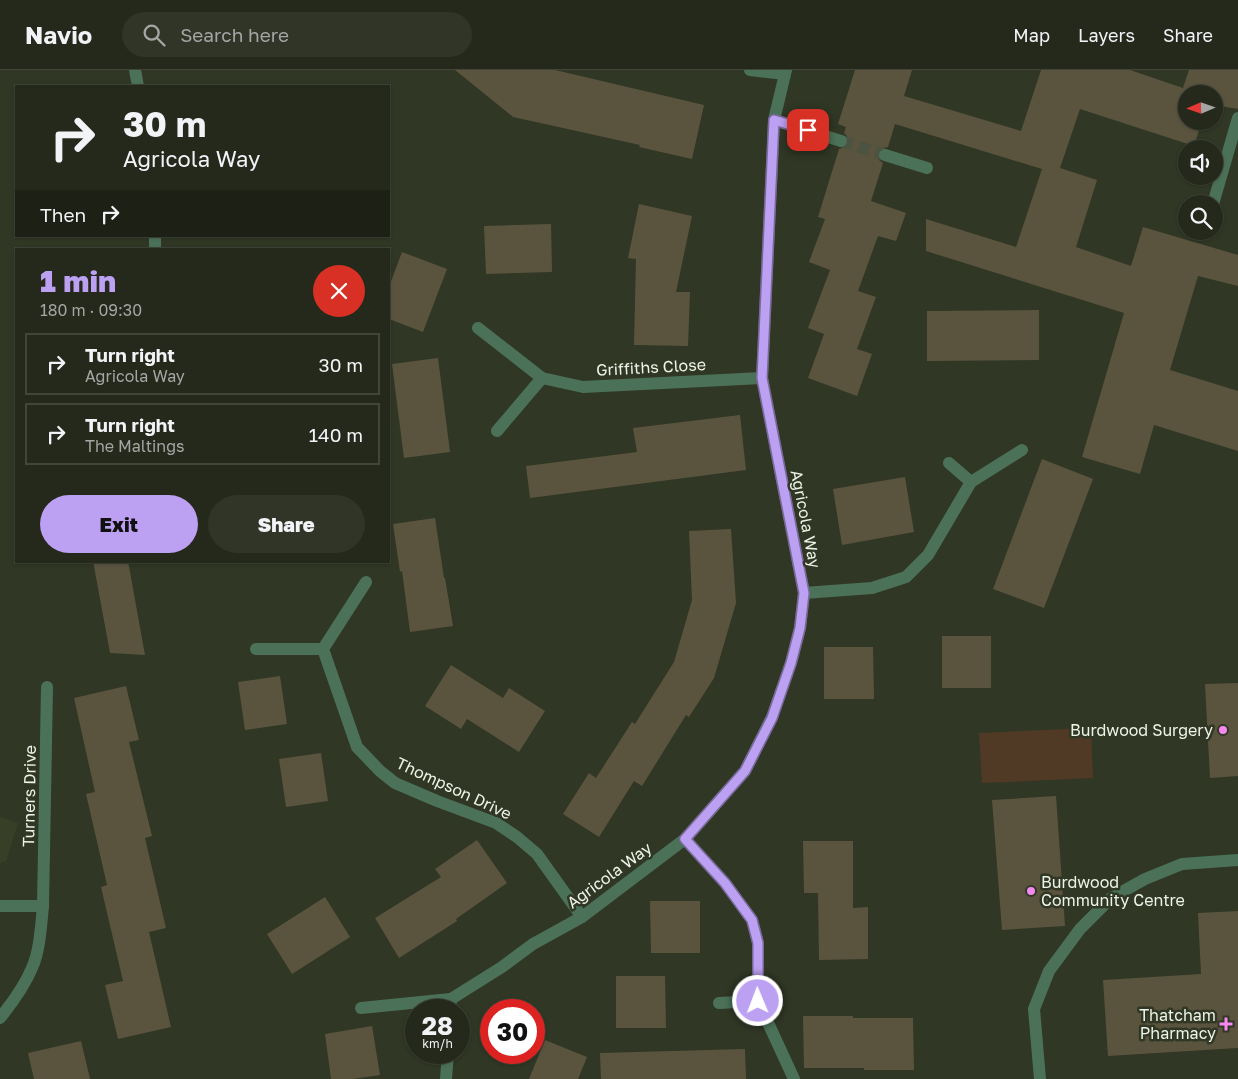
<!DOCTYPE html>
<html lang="en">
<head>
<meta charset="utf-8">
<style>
  body { margin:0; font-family:"Golos Text",sans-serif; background:#303528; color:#f1f3f6; height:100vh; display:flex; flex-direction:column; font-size:19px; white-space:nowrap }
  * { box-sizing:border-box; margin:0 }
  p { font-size:16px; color:#a3a6a3 }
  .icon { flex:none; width:28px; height:28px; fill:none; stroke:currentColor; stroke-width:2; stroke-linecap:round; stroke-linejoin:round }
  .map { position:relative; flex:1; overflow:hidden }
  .details { position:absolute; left:15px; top:178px; width:375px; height:315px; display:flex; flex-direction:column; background:#24291b; border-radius:0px; box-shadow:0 1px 4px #0004,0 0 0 1px #41453a }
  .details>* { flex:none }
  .hud { position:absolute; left:15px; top:15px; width:375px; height:152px; border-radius:0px; box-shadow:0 1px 4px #0004,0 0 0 1px #41453a; background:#24291b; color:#f1f3f6; overflow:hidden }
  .needle { width:32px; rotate:268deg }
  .controls { position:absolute; left:1178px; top:15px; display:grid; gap:10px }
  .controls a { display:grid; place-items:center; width:45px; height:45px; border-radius:50%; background:#24291b; box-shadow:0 1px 4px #0004,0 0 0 1px #41453a; font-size:25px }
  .speed { position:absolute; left:405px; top:929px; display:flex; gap:10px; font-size:25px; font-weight:700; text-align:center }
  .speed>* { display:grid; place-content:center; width:65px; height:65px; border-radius:50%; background:#24291b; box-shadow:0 1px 4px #0004,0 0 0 1px #41453a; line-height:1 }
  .speed small { font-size:12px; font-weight:400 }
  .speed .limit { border:8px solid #d22; background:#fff; color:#111 }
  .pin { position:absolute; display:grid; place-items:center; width:42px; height:42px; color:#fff; margin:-21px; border-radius:10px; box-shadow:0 2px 8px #0006 }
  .me { position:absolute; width:55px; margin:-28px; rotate:359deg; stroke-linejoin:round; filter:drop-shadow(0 0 4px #0008) }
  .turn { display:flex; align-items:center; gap:18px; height:105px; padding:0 25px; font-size:22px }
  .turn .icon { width:65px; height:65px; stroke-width:2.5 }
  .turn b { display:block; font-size:35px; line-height:42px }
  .then { display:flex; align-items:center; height:48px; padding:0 25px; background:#0003; gap:10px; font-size:19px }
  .round { display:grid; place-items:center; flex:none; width:52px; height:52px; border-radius:26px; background:#303528 }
  .headline { display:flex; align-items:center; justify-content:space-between; height:85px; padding:0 25px }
  h1 { font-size:30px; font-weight:800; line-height:38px; color:#bca0f2 }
  .cta { display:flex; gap:10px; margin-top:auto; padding:10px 25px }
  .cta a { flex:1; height:58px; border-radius:30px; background:#bca0f2; color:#111; font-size:20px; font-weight:800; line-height:58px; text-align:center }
  .cta a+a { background:#303528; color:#f1f3f6 }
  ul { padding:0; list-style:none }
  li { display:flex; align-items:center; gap:15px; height:62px; margin:0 10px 8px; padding:0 15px; border:2px solid #41453a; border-radius:0px }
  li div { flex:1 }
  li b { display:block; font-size:19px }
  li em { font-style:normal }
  header { display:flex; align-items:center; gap:30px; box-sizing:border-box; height:70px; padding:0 25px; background:#24291b; border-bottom:1px solid #41453a }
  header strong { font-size:24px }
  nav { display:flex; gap:28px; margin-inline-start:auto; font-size:18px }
  .search { width:350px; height:45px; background:#303528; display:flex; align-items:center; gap:12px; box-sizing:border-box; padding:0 18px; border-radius:28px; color:#a3a6a3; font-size:19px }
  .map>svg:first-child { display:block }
  .built { fill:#374027 }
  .green { fill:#513a25 }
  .building { fill:#5a543f }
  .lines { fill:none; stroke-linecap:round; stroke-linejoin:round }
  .minor-tunnel { stroke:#4c5341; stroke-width:12; stroke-dasharray:12 6; stroke-linecap:butt }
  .minor { stroke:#4b7259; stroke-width:12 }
  .route-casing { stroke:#7a689d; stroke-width:12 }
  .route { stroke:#bca0f2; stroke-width:9 }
  .poi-dot { fill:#f589ef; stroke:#303724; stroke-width:2 }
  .labels { text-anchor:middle; stroke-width:5; stroke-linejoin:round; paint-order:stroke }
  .street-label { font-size:16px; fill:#eef3e7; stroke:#303724 }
  .poi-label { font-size:16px; fill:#eef3e7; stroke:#303724; text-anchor:end }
</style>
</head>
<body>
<header>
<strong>Navio</strong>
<div class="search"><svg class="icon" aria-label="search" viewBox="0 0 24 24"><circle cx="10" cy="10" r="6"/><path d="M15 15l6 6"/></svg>Search here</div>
<nav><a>Map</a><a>Layers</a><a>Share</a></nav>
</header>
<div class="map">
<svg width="1238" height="1009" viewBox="0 0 1238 1009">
  <rect width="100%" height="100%" fill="#303724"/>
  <path class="built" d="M0 747 18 753 6 791 0 793Z"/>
  <path class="green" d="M1091 658 1093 708 982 713 979 663Z"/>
  <g class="building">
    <path d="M455 0H555L704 35 692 89 639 77 640 75 513 47Z"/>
    <path d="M855 0H912L904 26 1021 61 1041 0H1130L1183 18 1189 0H1238V39L1214 35V24H1186V51H1202L1194 76 1080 39 1060 98 1097 110 1076 177 1131 196 1143 157 1238 185V216L1198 206 1170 300 1238 321V381L1154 355 1140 404 1082 387 1124 243 926 181V149L1016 177 1042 99 895 54 888 77 880 79 877 83 879 90 883 93 871 131 906 143 896 171 878 166 858 221 876 227 857 279 872 284 857 326 808 308 824 264 808 258 830 200 809 192 825 149 818 147 839 79 846 77 849 73 847 66 844 63 846 57 838 54Z"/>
    <path d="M639 134 692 146 676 222H690L688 276 634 275 636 189 628 188Z"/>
    <path d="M551 154 552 202 486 204 484 156Z"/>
    <path d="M402 182 447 199 423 262 389 249V217Z"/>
    <path d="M1039 240V290L927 291V241Z"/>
    <path d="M438 288 450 382 404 388 392 294Z"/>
    <path d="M740 345 746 400 530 428 526 396 637 382 633 358Z"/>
    <path d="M1042 389 1093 409 1044 538 993 519Z"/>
    <path d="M905 407 914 462 842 475 833 419Z"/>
    <path d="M435 448 444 508H445L453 556 410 562 402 501 400 502 393 454Z"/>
    <path d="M731 459 736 533 714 608 689 647 686 645 642 716 634 711 599 767 563 744 589 703 596 708 632 652 635 654 674 592 692 530 689 461Z"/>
    <path d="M93 491H128L145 585 110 583Z"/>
    <rect x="942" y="566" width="49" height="52"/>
    <path d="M824 577H873L874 629H824Z"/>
    <path d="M451 595 503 628 509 618 545 641 519 682 467 649 461 659 425 636Z"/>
    <path d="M280 606 287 654 245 660 238 612Z"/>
    <path d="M1238 613V706L1210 708 1205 614Z"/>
    <path d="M126 616 139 670 129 672 152 766 145 768 166 858 149 862 171 957 118 969 105 915 123 911 101 817 107 815 86 724 95 722 74 628Z"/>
    <path d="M321 683 328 731 286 737 279 689Z"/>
    <path d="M1056 726 1065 856 1002 860 992 730Z"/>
    <path d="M477 770 507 813 456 849 457 851 399 888 375 848 441 807 435 799Z"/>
    <path d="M803 771H853V838L868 837V889L819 890 818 823H804Z"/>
    <path d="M325 827 350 867 292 904 267 864Z"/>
    <path d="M650 831H700V883H651Z"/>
    <path d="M1238 841V978L1108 986 1103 910 1201 904 1198 843Z"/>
    <path d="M616 906H665L666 958H616Z"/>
    <path d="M803 946H853V948H913L914 1000H864V998H804Z"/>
    <path d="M372 956 380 1005 353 1009H331L325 964Z"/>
    <path d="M545 970 587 987 578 1009H529Z"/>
    <path d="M81 971 90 1009H34L28 983Z"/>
    <path d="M745 979 746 1009H601L600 983Z"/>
  </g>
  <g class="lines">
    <path class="minor-tunnel" d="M841 71 885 85"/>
    <g class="minor">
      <path d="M135 0 138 16"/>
      <path d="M750 0 785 4"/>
      <path d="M774 50 841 71"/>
      <path d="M885 85 927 98"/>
      <path d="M1213 134 1238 48"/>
      <path d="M155 166V179"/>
      <path d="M478 258 542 308 583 317 762 308"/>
      <path d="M497 361 542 308"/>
      <path d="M949 393 971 412"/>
      <path d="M366 512 323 579 357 677 380 701 395 713 437 731 496 753 517 767 537 784 582 847"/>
      <path d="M804 523 872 518 906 507 928 485 971 412 1022 380"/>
      <path d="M256 579H323"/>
      <path d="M685 769 725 813 752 850 758 873V931L794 1009"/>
      <path d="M0 836H43"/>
      <path d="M451 929 502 897 533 874 582 847 685 769 745 701 772 647 791 593 800 558 804 523 762 308 774 50 786 0"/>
      <path d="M719 933 758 931"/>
      <path d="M361 938 451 929 450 940"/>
      <path d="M0 948C13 932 24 917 32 898 40 880 41 856 43 836L47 617"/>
      <path d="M446 1009 448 982"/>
      <path d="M1040 1009 1034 939 1049 901 1080 859 1111 828 1145 809 1182 794 1238 790"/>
    </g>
  </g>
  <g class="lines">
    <g class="route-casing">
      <path id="route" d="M758 931V873L752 850 725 813 685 769 745 701 772 648 791 593 800 558 804 523 762 308 774 50 808 60"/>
    </g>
    <use href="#route" class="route"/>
  </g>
  <g class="poi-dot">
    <circle cx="1223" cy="660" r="5"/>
    <circle cx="1031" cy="821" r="5"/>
    <path d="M1223.5 946.5h5v5h5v5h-5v5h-5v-5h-5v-5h5z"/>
  </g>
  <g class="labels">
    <g class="street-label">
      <text transform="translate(651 297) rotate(-3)" y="6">Griffiths Close</text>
      <text transform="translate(806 449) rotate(79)" y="6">Agricola Way</text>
      <text transform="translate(454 718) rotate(25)" y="6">Thompson Drive</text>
      <text transform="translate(29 726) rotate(-89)" y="6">Turners Drive</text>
      <text transform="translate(609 805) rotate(-36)" y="6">Agricola Way</text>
    </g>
    <g class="poi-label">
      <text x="1213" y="666">Burdwood Surgery</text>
      <text x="1041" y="818" text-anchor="start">Burdwood<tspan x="1041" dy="18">Community Centre</tspan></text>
      <text x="1216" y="951">Thatcham<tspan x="1216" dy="18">Pharmacy</tspan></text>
    </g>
  </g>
</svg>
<div class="controls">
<a><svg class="needle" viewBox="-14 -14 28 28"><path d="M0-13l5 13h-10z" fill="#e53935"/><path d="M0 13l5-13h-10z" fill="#a3a6a3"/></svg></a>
<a><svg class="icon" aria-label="sound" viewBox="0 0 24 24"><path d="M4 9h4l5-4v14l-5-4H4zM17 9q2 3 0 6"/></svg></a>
<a><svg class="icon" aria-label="search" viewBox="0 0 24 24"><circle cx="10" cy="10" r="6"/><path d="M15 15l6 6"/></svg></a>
</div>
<div class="speed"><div>28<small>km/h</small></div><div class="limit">30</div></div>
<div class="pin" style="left:808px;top:60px;background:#d93025"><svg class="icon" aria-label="arrive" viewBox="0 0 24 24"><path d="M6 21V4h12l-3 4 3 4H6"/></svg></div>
<svg class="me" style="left:758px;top:931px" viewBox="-20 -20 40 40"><circle r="17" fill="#bca0f2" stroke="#fff" stroke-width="3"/><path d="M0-11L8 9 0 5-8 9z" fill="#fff"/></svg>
<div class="hud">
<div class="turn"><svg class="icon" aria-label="right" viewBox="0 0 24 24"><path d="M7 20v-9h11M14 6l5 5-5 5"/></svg><div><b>30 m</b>Agricola Way</div></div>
<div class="then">Then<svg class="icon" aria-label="right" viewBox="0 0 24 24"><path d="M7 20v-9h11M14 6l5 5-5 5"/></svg></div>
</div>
<section class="details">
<div class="headline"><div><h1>1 min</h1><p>180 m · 09:30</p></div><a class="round" style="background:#d93025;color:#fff"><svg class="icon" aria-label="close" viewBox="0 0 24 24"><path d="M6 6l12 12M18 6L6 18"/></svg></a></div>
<ul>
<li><svg class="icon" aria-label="right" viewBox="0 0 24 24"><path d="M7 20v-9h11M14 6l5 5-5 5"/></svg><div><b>Turn right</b><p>Agricola Way</p></div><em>30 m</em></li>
<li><svg class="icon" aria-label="right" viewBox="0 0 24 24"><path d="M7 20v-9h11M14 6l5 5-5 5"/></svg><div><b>Turn right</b><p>The Maltings</p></div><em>140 m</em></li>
</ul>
<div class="cta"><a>Exit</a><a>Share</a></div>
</section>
</div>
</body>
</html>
